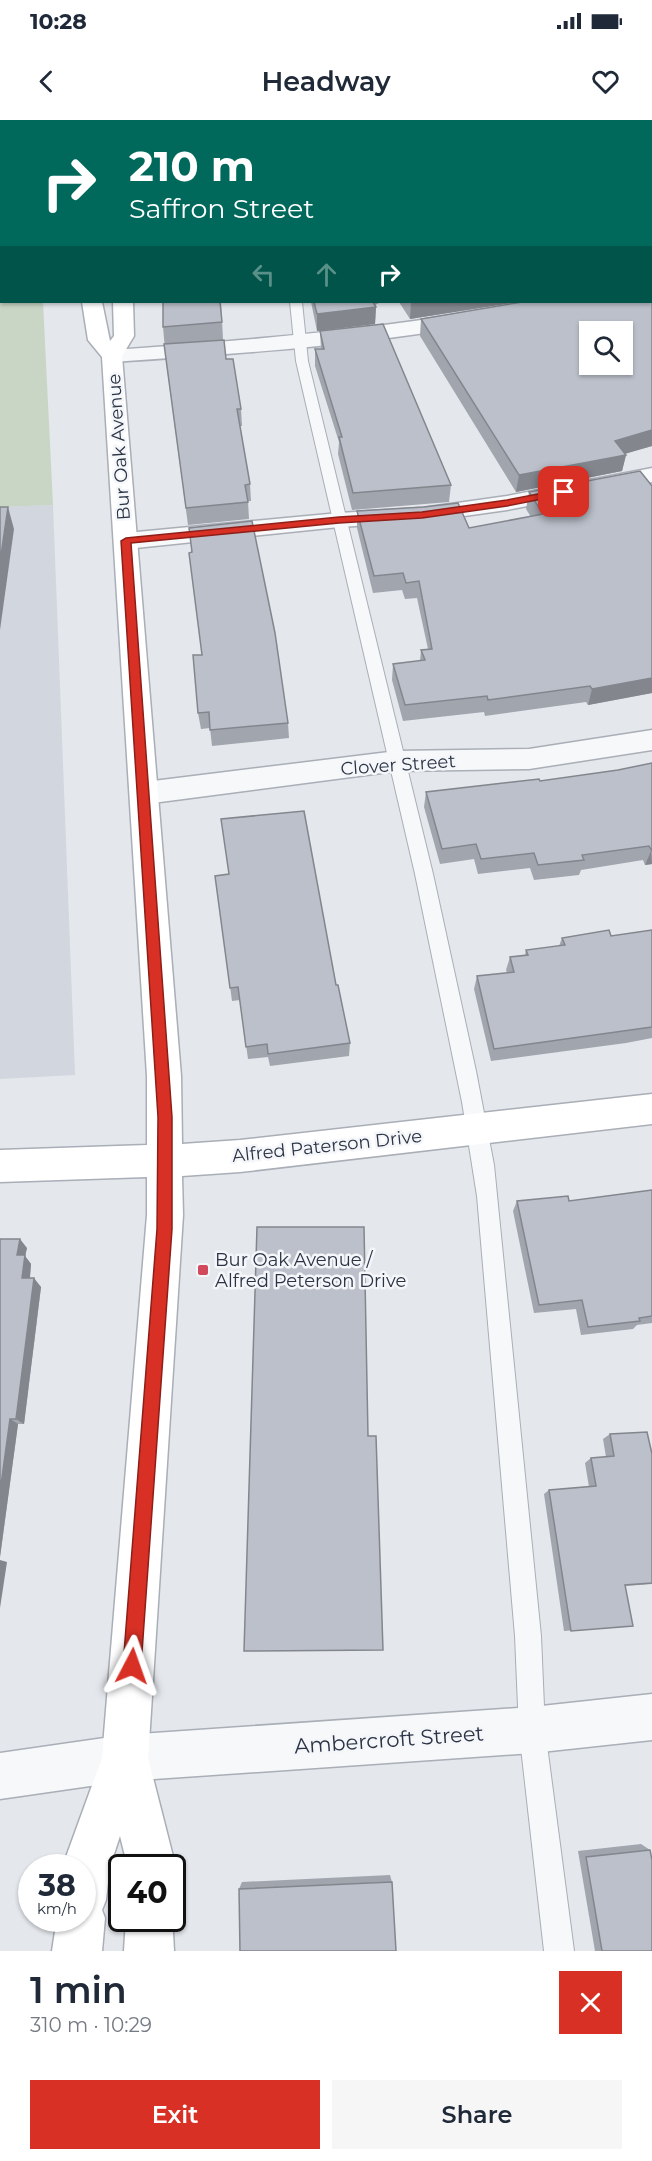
<!DOCTYPE html>
<html lang="en">
<head>
<meta charset="utf-8">
<style>
  body { margin:0; font-family:Montserrat,sans-serif; background:#f6f6f7; color:#1f2937; height:100vh; display:flex; flex-direction:column; font-size:22px; white-space:nowrap }
  * { box-sizing:border-box; margin:0 }
  p { font-size:20px; color:#747a83 }
  .icon { flex:none; width:33px; height:33px; fill:none; stroke:currentColor; stroke-width:2; stroke-linecap:round; stroke-linejoin:round }
  .map { position:relative; height:1831px; overflow:hidden }
  .panel { display:flex; flex-direction:column; background:#fff; flex:1 }
  .panel>* { flex:none }
  .top-card { position:absolute; left:0px; top:0px; width:652px; height:183px; box-shadow:0 2px 4px #0004; background:#00695c; color:#fff; overflow:hidden }
  .tools { position:absolute; left:579px; top:201px; display:grid; gap:12px }
  .tools a { display:grid; place-items:center; width:54px; height:54px; border-radius:0px; background:#fff; box-shadow:0 2px 4px #0004; font-size:30px }
  .speed { position:absolute; left:18px; top:1734px; display:flex; gap:12px; font-size:30px; font-weight:700; text-align:center }
  .speed>* { display:grid; place-content:center; width:78px; height:78px; border-radius:50%; background:#fff; box-shadow:0 2px 4px #0004; line-height:1 }
  .speed small { font-size:15px; font-weight:400 }
  .speed .limit { border:3px solid #111; border-radius:9px; background:#fff; color:#111 }
  .pin { position:absolute; display:grid; place-items:center; width:51px; height:51px; color:#fff; margin:-26px; border-radius:12px; box-shadow:0 3px 9px #0006 }
  .me { position:absolute; width:66px; margin:-33px; rotate:4deg; stroke-linejoin:round; filter:drop-shadow(0 0 4px #0008) }
  .turn { display:flex; align-items:center; gap:21px; height:126px; padding:0 30px; font-size:27px }
  .turn .icon { width:78px; height:78px; stroke-width:2.5 }
  .turn b { display:block; font-size:42px; line-height:51px }
  .lanes { display:flex; align-items:center; height:57px; padding:0 30px; background:#0003; justify-content:center; gap:30px; direction:ltr }
  .lanes .off { opacity:.35 }
  .round { display:grid; place-items:center; flex:none; width:63px; height:63px; border-radius:0px; background:#f6f6f7 }
  .summary { display:flex; align-items:center; justify-content:space-between; height:102px; padding:0 30px }
  h1 { font-size:36px; font-weight:600; line-height:45px }
  .action { display:flex; gap:12px; margin-top:auto; padding:12px 30px }
  .action a { flex:1; height:69px; border-radius:0px; background:#d93025; color:#fff; font-size:24px; font-weight:600; line-height:69px; text-align:center }
  .action a+a { background:#f6f6f7; color:#1f2937 }
  .status { display:flex; justify-content:space-between; align-items:center; height:42px; padding:0 30px; background:#fff; direction:ltr }
  .status svg { height:16px; fill:currentColor }
  header { display:flex; justify-content:space-between; align-items:center; height:78px; padding:0 30px; background:#fff; font-size:27px; font-weight:600 }
  .map>svg:first-child { display:block }
  .built { fill:#d2d6de }
  .green { fill:#c9d6c5 }
  .lines { fill:none; stroke-linecap:round; stroke-linejoin:round }
  .lane-casing { stroke:#a9aeb7; stroke-width:2 }
  .street-casing { stroke:#a9aeb7; stroke-width:3 }
  .secondary-casing { stroke:#a9aeb7; stroke-width:3 }
  .lane { fill:#f7f8fa; fill-rule:evenodd }
  .street { fill:#f7f8fa; fill-rule:evenodd }
  .secondary { fill:#fff; fill-rule:evenodd }
  .wall { fill:#a1a5ae }
  .shaded-wall { fill:#83868d }
  .building { fill:#bbc0ca; stroke:#83868d; stroke-width:1.5; fill-rule:evenodd }
  .route { fill:#d93025; stroke:#8d1f18; stroke-width:1.5 }
  .poi-dot { fill:#d1495b; stroke:#f4f6f9; stroke-width:2 }
  .labels { text-anchor:middle; stroke-width:5; stroke-linejoin:round; paint-order:stroke }
  .street-label { font-size:18px; fill:#2b3445; stroke:#f4f6f9 }
  .poi-label { font-size:18px; fill:#2b3445; stroke:#f4f6f9; text-anchor:start }
  .near-street-label { font-size:21px; fill:#2b3445; stroke:#f4f6f9 }
</style>
</head>
<body>
<div class="status"><b>10:28</b><svg viewBox="0 0 49 12"><path d="M0 12V9h3v3zM5 12V6h3v6zM10 12V3h3v9zM15 12V0h3v12zM26 1h20v11H26zM47 4h2v5h-2z"/></svg></div>
<header><svg class="icon" aria-label="back" viewBox="0 0 24 24"><path d="M15 5l-7 7 7 7"/></svg>Headway<svg class="icon" aria-label="heart" viewBox="0 0 24 24"><path d="M12 20l-8-8c-3-5 5-10 8-4 3-6 11-1 8 4z"/></svg></header>
<div class="map">
<svg width="652" height="1831" viewBox="0 0 652 1831">
  <rect width="100%" height="100%" fill="#e4e7ec"/>
  <path class="built" d="M53 385 75 955 0 959V387Z"/>
  <path class="green" d="M0 123 2 182H43L53 385 0 387Z"/>
  <g class="lines">
    <g class="lane-casing">
      <path id="lane" d="M290 182H302L308 241 433 754 476 951 494 1045 541 1516 545 1610 574 1831H544L519 1610 515 1516 477 1076 462 982 415 754 296 241Z"/>
    </g>
    <g class="street-casing">
      <g id="street">
        <path d="M529 182H566L563 186C416 223 262 232 112 242L105 240 102 236 105 232 112 230C252 220 391 209 529 182Z"/>
        <path d="M652 348V362L507 390 422 402 339 407 126 429 117 426 114 421 117 416 126 413 339 393 422 388 507 376Z"/>
        <path d="M652 610V630L529 649 397 651 145 684 135 681 131 673 135 665 145 662 397 631 529 629Z"/>
        <path d="M652 1574V1620L532 1633 125 1661 0 1679V1633L125 1615 532 1587Z"/>
      </g>
    </g>
    <g class="secondary-casing">
      <g id="secondary">
        <rect x="66" y="0" width="16" height="2"/>
        <path d="M105 0H121L122 2H105Z"/>
        <rect x="0" y="96" width="2" height="12"/>
        <path d="M82 182H102L110 221 114 216 113 182H133L134 216 122 236 181 956 182 1024 240 1020 652 974V1004L240 1052 182 1056 183 1095 148 1638 176 1748 172 1756V1748H128L120 1716 110 1746 106 1780 102 1790 105 1798 102 1831H52L57 1798H82V1748H62L102 1638 147 1095V1057L0 1062V1030L147 1025V956L102 237 88 220Z"/>
        <path d="M172 1793 174 1831H124L126 1798H172Z"/>
      </g>
    </g>
    <use href="#lane" class="lane"/>
    <use href="#street" class="street"/>
    <use href="#secondary" class="secondary"/>
  </g>
  <g class="wall">
    <path d="M652 0V326L626 333V335L622 351 516 372 420 216 421 199 510 184 651 182Z"/>
    <path d="M221 182 223 219 226 239 241 289 242 306H240L250 364 251 381H248L249 399 188 405 166 241 163 207Z"/>
    <path d="M311 182H381L375 185 376 187 375 204 317 211Z"/>
    <path d="M399 182H518L410 199Z"/>
    <path d="M320 211 451 365 449 382 352 390 338 334 339 322 315 246V229H321Z"/>
    <path d="M652 366V573L588 585 586 582 485 596 484 592 403 601 392 560 393 544 420 541 421 530 428 529 417 478 405 479 402 470 373 473 357 408V391L469 408 531 397 526 389 529 372Z"/>
    <path d="M202 535 288 603 289 618 212 626 210 608 201 609 198 593Z"/>
    <path d="M652 643V744L645 745 643 740 581 750 579 755 534 760 530 748 478 754 474 739 440 744 424 687 426 672 540 661 618 650Z"/>
    <path d="M215 756 336 865 350 923 349 936 270 946 268 937 248 939 240 880 232 881Z"/>
    <path d="M652 810V918L626 923 491 941 474 869 477 856 507 853 506 850 510 837 525 835 526 830 559 826 562 818 611 816Z"/>
    <path d="M652 1070V1203L637 1205 633 1209 581 1215 576 1189 534 1193 513 1091 517 1081H569Z"/>
    <path d="M0 1119 27 1128 25 1136 31 1144 30 1158 41 1167 24 1304H18L0 1437Z"/>
    <path d="M610 1314 652 1334V1464L625 1466 633 1506 564 1511 544 1374 549 1370 589 1367 585 1343 591 1338 606 1337 603 1319Z"/>
    <path d="M641 1724 650 1730 652 1831H595L578 1731Z"/>
    <path d="M390 1755 392 1762 239 1769 242 1762Z"/>
  </g>
  <g class="shaded-wall">
    <path d="M417 182H518L410 199 411 183Z"/>
    <path d="M376 187 375 204 317 211V194Z"/>
    <path d="M652 310V326L611 338 615 321Z"/>
    <path d="M626 335 622 351 516 372 519 355Z"/>
    <path d="M8 387 14 409 0 510V442Z"/>
    <path d="M652 558V573L588 585 592 569Z"/>
    <path d="M651 731 652 744 645 745Z"/>
    <path d="M20 1119 27 1128 25 1136 31 1144 29 1167 22 1158 17 1135Z"/>
    <path d="M34 1158 41 1167 24 1304 16 1299Z"/>
    <path d="M10 1299 18 1304 0 1437V1372Z"/>
    <path d="M0 1440 7 1442 0 1488Z"/>
  </g>
  <g class="building">
    <path d="M155 0H423L424 2H155Z"/>
    <path d="M434 0H652V310L615 321 626 335 519 355 421 199 522 182H651V2H429ZM590 212H622V244H590Z"/>
    <path d="M163 182H220L222 202 163 207Z"/>
    <path d="M314 182H373L376 187 317 194Z"/>
    <path d="M383 204 451 365 353 373 339 317H342L315 229H324L320 211Z"/>
    <path d="M224 220 226 239H233L241 289H237L250 364 245 365 248 382 186 388 164 224Z"/>
    <path d="M640 351 652 366V558L592 569 590 566 488 580 487 576 405 585 393 544 425 540 421 530 432 529 419 461 406 463 403 453 374 456 357 391 424 387 458 383 469 408 543 394 529 372Z"/>
    <path d="M0 387H8L0 442Z"/>
    <path d="M252 401 275 513 288 603 210 610 209 592 198 593 193 535H202L189 433 192 432 189 408Z"/>
    <path d="M652 643V731L649 726 582 735 584 740 538 745 534 733 481 739 476 724 442 729 426 672 539 659 540 661 618 650Z"/>
    <path d="M304 691 336 865H338L350 923 268 934 267 924 246 927 238 867 230 868 215 756 229 754 221 699Z"/>
    <path d="M609 810 611 816 652 810V907L494 929 477 856 514 852 510 837 528 835 526 830 565 825 562 818Z"/>
    <path d="M652 1070V1196L639 1198 640 1201 588 1207 582 1180 539 1185 517 1081 568 1076 569 1081Z"/>
    <path d="M257 1107H364L368 1316H376L383 1530 244 1531Z"/>
    <path d="M0 1119H20L17 1135H25L22 1158H34L16 1299H10L0 1372Z"/>
    <path d="M647 1312 652 1334V1463L625 1465 633 1506 571 1511 549 1370 596 1366 591 1338 614 1336 610 1314Z"/>
    <path d="M650 1730 652 1740V1831H602L586 1737Z"/>
    <path d="M392 1762 396 1831H240L239 1769Z"/>
  </g>
  <path class="route" d="M564 369 568 370V374L507 386 422 398 339 403 131 423 172 997V1109L141 1546 139 1553 132 1555 126 1553 123 1546 157 1109 158 997 121 421 126 418 339 397 422 392 507 380Z"/>
  <rect class="poi-dot" x="197" y="1144" width="12" height="12" rx="3"/>
  <g class="labels">
    <g class="street-label">
      <text transform="translate(119 327) rotate(-94)" y="6">Bur Oak Avenue</text>
      <text transform="translate(398 645) rotate(-4)" y="6">Clover Street</text>
      <text transform="translate(327 1026) rotate(-6)" y="6">Alfred Paterson Drive</text>
    </g>
    <g class="poi-label">
      <text x="215" y="1146">Bur Oak Avenue /<tspan x="215" dy="21">Alfred Peterson Drive</tspan></text>
    </g>
    <g class="near-street-label">
      <text transform="translate(389 1620) rotate(-4)" y="7">Ambercroft Street</text>
    </g>
  </g>
</svg>
<div class="tools">
<a><svg class="icon" aria-label="search" viewBox="0 0 24 24"><circle cx="10" cy="10" r="6"/><path d="M15 15l6 6"/></svg></a>
</div>
<div class="speed"><div>38<small>km/h</small></div><div class="limit">40</div></div>
<div class="pin" style="left:564px;top:372px;background:#d93025"><svg class="icon" aria-label="arrive" viewBox="0 0 24 24"><path d="M6 21V4h12l-3 4 3 4H6"/></svg></div>
<svg class="me" style="left:132px;top:1546px" viewBox="-20 -20 40 40"><path d="M0-17L14 15 0 8-14 15z" fill="#d93025" stroke="#fff" stroke-width="4"/></svg>
<div class="top-card">
<div class="turn"><svg class="icon" aria-label="right" viewBox="0 0 24 24"><path d="M7 20v-9h11M14 6l5 5-5 5"/></svg><div><b>210 m</b>Saffron Street</div></div>
<div class="lanes"><svg class="icon off" aria-label="left" viewBox="0 0 24 24"><path d="M17 20v-9H6M10 6l-5 5 5 5"/></svg><svg class="icon off" aria-label="ahead" viewBox="0 0 24 24"><path d="M12 20V5M6 11l6-6 6 6"/></svg><svg class="icon" aria-label="right" viewBox="0 0 24 24"><path d="M7 20v-9h11M14 6l5 5-5 5"/></svg></div>
</div>
</div>
<section class="panel">
<div class="summary"><div><h1>1 min</h1><p>310 m · 10:29</p></div><a class="round" style="background:#d93025;color:#fff"><svg class="icon" aria-label="close" viewBox="0 0 24 24"><path d="M6 6l12 12M18 6L6 18"/></svg></a></div>
<div class="action"><a>Exit</a><a>Share</a></div>
</section>
</body>
</html>
